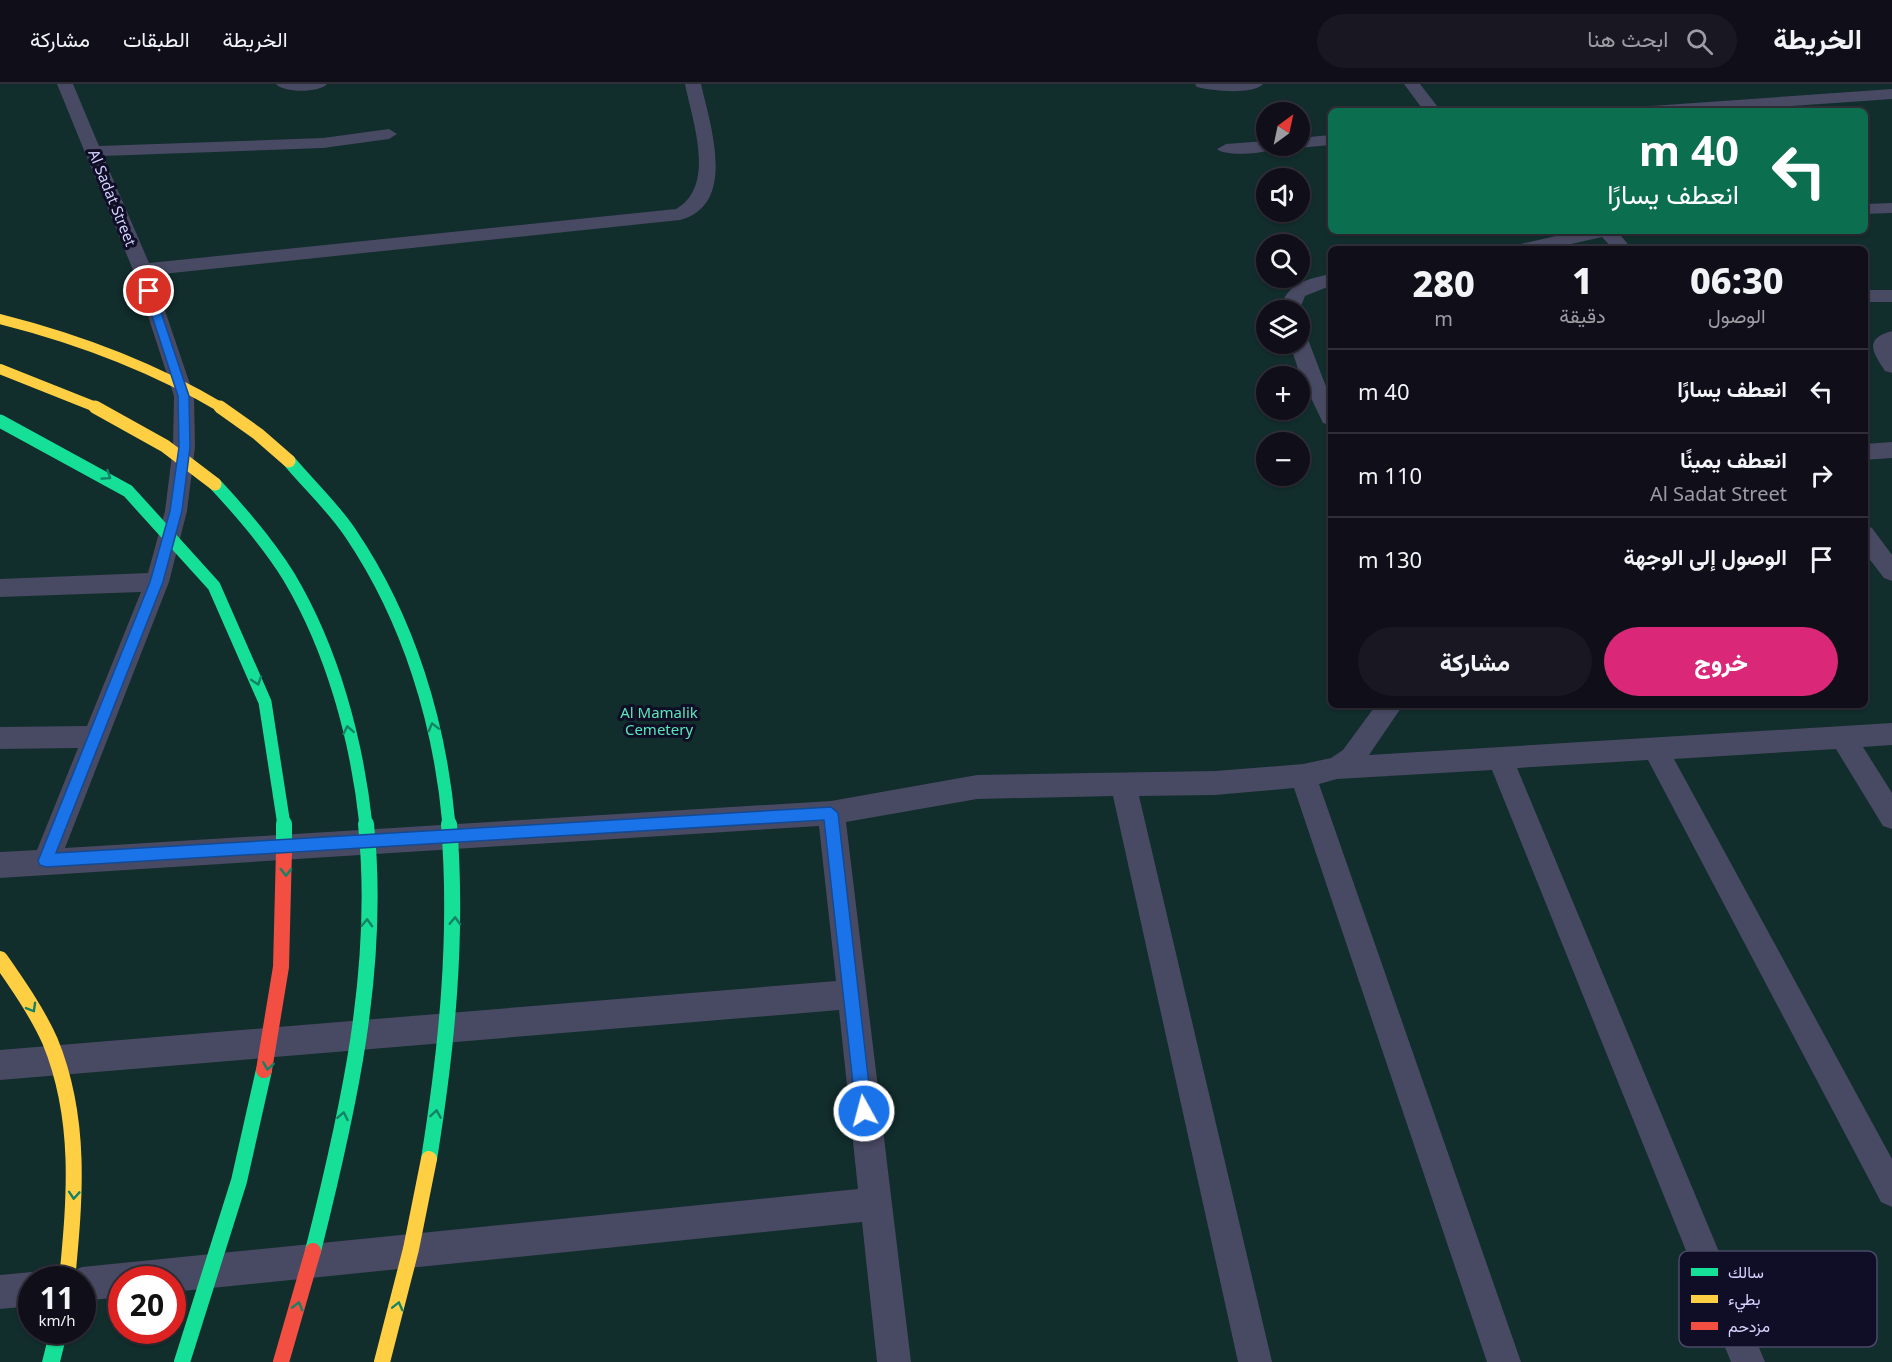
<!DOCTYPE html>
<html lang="ar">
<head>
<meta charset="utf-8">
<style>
  body { margin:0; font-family:"Noto Sans",Vazirmatn,sans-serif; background:#191822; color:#f1f3f6; direction:rtl; height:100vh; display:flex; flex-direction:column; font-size:22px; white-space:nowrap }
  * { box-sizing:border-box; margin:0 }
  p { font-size:20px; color:#9c9ca2 }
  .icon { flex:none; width:33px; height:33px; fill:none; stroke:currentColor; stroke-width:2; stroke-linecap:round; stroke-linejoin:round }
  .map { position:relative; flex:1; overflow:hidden; direction:ltr }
  .side { position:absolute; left:1328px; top:162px; width:540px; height:462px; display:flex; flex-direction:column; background:#100f19; border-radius:9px; box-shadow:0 2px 4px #0004,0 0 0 2px #302f38; direction:rtl }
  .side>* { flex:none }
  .guide { position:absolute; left:1328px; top:24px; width:540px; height:126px; border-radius:9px; box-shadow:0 2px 4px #0004,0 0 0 2px #302f38; direction:rtl; background:#0b6e4f; color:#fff; overflow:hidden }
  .needle { width:39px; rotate:33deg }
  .fabs { position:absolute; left:1256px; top:18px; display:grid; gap:12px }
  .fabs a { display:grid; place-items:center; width:54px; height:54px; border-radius:50%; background:#100f19; box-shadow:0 2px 4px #0004,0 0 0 2px #302f38; font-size:30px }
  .speed { position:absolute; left:18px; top:1182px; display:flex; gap:12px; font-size:30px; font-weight:700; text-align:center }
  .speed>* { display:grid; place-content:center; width:78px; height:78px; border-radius:50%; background:#100f19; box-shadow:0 2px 4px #0004,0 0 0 2px #302f38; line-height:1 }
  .speed small { font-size:15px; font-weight:400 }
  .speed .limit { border:9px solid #d22; background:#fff; color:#111 }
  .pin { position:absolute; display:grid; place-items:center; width:51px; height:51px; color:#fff; margin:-26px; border:3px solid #fff; border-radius:50%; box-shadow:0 2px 6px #0007 }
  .me { position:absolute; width:66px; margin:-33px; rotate:353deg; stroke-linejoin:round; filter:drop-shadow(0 0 4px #0008) }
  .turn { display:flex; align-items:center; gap:21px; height:126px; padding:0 30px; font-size:27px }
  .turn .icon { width:78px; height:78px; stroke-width:2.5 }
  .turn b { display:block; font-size:42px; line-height:51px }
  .eta { display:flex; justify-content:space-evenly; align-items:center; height:102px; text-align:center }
  .eta b { font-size:36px; font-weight:800; line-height:42px }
  .button { display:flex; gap:12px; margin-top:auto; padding:12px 30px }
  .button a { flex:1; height:69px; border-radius:36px; background:#db2777; color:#fff; font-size:24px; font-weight:800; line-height:69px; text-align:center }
  .button a+a { background:#191822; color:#f1f3f6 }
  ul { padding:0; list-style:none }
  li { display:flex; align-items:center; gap:18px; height:84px; padding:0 30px; border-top:2px solid #302f38 }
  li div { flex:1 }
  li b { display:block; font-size:22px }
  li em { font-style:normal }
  header { display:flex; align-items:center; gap:36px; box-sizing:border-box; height:84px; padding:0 30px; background:#100f19; border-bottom:2px solid #302f38 }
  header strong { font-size:28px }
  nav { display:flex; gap:33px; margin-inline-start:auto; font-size:21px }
  .search { width:420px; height:54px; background:#191822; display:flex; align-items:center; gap:15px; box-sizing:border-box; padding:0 21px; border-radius:33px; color:#9c9ca2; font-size:22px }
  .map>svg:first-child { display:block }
  .green { fill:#112d2c; fill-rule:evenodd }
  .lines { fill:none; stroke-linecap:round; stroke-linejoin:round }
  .lane { fill:#484962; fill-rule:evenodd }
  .fast { fill:#16e098; fill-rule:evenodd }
  .fast-bridge-far1 { stroke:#16e098; stroke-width:13 }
  .fast-bridge { stroke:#16e098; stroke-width:16 }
  .slow-bridge-far2 { stroke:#ffcf43; stroke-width:10 }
  .slow-bridge-far1 { stroke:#ffcf43; stroke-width:13 }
  .slow-bridge { stroke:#ffcf43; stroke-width:16 }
  .jam-bridge { stroke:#f24e42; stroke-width:16 }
  .oneway { stroke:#138265 }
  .route { fill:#1a73e8; stroke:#114b97; stroke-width:1.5 }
  .labels { text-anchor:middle; stroke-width:6; stroke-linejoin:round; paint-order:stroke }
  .street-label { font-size:15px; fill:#d5d4ff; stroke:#100e27 }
  .park-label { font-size:15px; fill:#58e7b9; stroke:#100e27 }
  .key { fill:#100e27; stroke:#4b4968; stroke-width:1.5 }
  .key-label { font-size:16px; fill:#d5d4ff }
</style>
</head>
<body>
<header>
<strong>الخريطة</strong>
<div class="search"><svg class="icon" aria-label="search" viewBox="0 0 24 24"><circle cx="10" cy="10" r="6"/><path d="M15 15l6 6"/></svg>ابحث هنا</div>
<nav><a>الخريطة</a><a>الطبقات</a><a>مشاركة</a></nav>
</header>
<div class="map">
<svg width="1892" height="1278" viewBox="0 0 1892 1278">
  <rect width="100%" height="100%" fill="#151421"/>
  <path class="green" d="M0 0H1892V1278H0ZM1330 27H1864V147H1330ZM1266 28H1299V62H1266ZM1266 94H1299V128H1266ZM1266 160H1299V194H1266ZM1330 165H1864V621H1330ZM1266 226H1299V260H1266ZM1266 292H1299V326H1266ZM1266 358H1299V392H1266ZM32 1196H82V1246H32ZM122 1196H172V1246H122Z"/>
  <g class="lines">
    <g class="lane">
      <path d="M57 0H73L99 62 323 54 389 45 397 50 389 55 323 64 103 72 149 179 676 125C717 102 692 36 685 0H701C710 40 738 121 680 136L153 191 194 312 195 363 187 427 169 498 65 764 831 717 977 691 1215 687 1303 680 1331 674 1343 666 1376 621H1403L1369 671 1892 639V661L1863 663 1892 709V745L1883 742 1836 665 1674 675 1892 1075V1123L1881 1118 1648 676 1517 684 1765 1278H1731L1492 686 1337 695 1319 700 1521 1278H1487L1294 704 1215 711 1139 712 1272 1278H1238L1113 712 977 715 846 738 911 1278H877L862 1138 172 1208V1196H122V1213L82 1217V1196H67L70 1188 82 1183 858 1105 839 926 0 996V966L836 897 819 742 0 794V768L37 766 78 664 0 665V643L87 642 141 508 0 513V495L148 489 165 427 173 363 174 312 133 186Z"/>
      <path d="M276 0H327C320 9 283 9 276 0Z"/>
      <path d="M1195 0H1263C1254 11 1211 7 1197 3Z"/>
      <path d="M1404 0H1420L1441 27H1424Z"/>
      <path d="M1892 5V15L1721 27H1643L1651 22Z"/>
      <path d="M1330 51V61L1299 64 1292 62H1299V54Z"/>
      <path d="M1266 57V62H1278C1271 70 1224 73 1217 65L1226 60Z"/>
      <path d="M1892 119V129L1864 130V120Z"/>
      <path d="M1578 147H1617L1632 165H1613L1602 153 1549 165H1514L1516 161Z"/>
      <path d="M1330 190V202L1305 212 1299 227 1281 226C1284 200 1308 195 1330 190Z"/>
      <rect x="1864" y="206" width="28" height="12"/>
      <path d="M1892 247V289L1885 287C1873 268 1863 255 1892 247Z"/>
      <path d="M1299 251 1306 253 1309 258 1330 313V341L1323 339 1300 291 1290 260H1299Z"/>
      <path d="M1892 358V374L1864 376V360Z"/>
      <path d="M1864 441 1872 444 1892 471V497L1884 494 1864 468Z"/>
      <path d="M32 1188 45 1196H32V1222L0 1225V1191Z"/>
    </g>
    <path class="fast" d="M50 1246H68L60 1278H42Z"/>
    <g class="fast-bridge-far1">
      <path d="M0 337 128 407 214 502 265 618 284 741"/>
      <path d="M289 377C309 401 334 424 351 450 409 536 440 639 449 741"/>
      <path d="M215 400C242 429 268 459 289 493 333 567 357 657 366 741"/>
    </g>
    <g class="fast-bridge">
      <path d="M284 740V766"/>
      <path d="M429 1075C447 963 458 853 449 740"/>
      <path d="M313 1167C348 1028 381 884 366 740"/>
      <path d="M182 1278 239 1097 264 986"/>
    </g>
    <g class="slow-bridge-far2">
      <path d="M0 235C79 255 152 282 222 324"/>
      <path d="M0 285 98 324"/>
    </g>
    <g class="slow-bridge-far1">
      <path d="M95 323 165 362 215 400"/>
      <path d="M220 323 258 350 289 377"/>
    </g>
    <g class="slow-bridge">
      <path d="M0 875C18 901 37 928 50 957 82 1035 75 1114 67 1196"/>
      <path d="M382 1278 411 1165 429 1075"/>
    </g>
    <g class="jam-bridge">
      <path d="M264 986 281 883 284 766"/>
      <path d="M281 1278 313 1167"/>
    </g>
  </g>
  <defs><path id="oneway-chevron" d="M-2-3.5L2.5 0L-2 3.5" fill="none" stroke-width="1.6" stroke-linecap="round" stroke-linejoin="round" transform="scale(1.5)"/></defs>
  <g class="oneway">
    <use href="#oneway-chevron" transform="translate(107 392) rotate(34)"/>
    <use href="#oneway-chevron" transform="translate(257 597) rotate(72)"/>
    <use href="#oneway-chevron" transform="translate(433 643) rotate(-104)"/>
    <use href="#oneway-chevron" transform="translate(348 646) rotate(-101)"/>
    <use href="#oneway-chevron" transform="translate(286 788) rotate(90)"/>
    <use href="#oneway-chevron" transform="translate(455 837) rotate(-88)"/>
    <use href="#oneway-chevron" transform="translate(367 839) rotate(-88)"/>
    <use href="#oneway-chevron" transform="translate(32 924) rotate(60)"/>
    <use href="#oneway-chevron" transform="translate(268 982) rotate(99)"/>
    <use href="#oneway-chevron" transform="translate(436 1030) rotate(-81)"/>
    <use href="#oneway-chevron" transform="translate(343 1032) rotate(-79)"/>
    <use href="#oneway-chevron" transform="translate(74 1111) rotate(94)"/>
    <use href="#oneway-chevron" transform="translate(298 1222) rotate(-75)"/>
    <use href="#oneway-chevron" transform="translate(398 1222) rotate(-76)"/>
  </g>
  <path class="route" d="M149 204 154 207 189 312 190 363 182 427 163 498 56 769 831 723 838 729 872 1027 870 1032 864 1035 858 1032 856 1027 824 736 46 783 40 781 38 777 150 498 170 427 179 363 178 312 144 207Z"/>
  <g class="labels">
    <g class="street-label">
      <text transform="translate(112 114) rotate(68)" y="5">Al Sadat Street</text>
    </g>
    <g class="park-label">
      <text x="659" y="634">Al Mamalik<tspan x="659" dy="17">Cemetery</tspan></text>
    </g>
  </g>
  <rect x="1679" y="1167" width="198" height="96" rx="9" class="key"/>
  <rect x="1691" y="1184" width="27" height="8" fill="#16e098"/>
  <rect x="1691" y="1211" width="27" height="8" fill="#ffcf43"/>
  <rect x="1691" y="1238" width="27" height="8" fill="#f24e42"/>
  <g class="key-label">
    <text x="1728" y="1194">سالك</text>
    <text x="1728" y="1221">بطيء</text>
    <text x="1728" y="1248">مزدحم</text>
  </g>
</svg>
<div class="fabs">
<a><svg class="needle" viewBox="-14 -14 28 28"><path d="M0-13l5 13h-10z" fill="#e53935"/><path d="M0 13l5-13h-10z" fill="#9c9ca2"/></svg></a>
<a><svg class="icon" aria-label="sound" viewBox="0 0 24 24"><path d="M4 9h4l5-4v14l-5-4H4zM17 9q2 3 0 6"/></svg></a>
<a><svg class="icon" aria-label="search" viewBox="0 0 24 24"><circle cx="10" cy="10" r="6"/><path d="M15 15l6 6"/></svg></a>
<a><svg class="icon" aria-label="layers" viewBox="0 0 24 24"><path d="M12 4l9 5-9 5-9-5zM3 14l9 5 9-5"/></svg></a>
<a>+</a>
<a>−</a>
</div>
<div class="speed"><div>11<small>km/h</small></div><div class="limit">20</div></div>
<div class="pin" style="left:149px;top:207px;background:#d93025"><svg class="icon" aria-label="arrive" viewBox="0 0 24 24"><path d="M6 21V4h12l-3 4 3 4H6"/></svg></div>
<svg class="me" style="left:864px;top:1027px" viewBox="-20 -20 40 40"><circle r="17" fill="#1a73e8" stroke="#fff" stroke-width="3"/><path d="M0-11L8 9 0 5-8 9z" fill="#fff"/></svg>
<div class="guide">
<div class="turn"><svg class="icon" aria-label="left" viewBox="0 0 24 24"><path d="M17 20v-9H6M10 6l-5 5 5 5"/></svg><div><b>40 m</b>انعطف يسارًا</div></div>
</div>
<section class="side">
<div class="eta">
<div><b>06:30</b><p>الوصول</p></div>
<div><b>1</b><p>دقيقة</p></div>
<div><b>280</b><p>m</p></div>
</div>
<ul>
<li><svg class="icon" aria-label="left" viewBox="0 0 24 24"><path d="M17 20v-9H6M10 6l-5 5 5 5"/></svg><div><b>انعطف يسارًا</b></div><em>40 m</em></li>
<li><svg class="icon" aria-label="right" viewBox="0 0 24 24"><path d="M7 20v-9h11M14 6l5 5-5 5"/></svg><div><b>انعطف يمينًا</b><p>Al Sadat Street</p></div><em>110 m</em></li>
<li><svg class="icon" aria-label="arrive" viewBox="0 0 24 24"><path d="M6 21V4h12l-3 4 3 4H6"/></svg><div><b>الوصول إلى الوجهة</b></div><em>130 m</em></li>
</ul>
<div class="button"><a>خروج</a><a>مشاركة</a></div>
</section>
</div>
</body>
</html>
